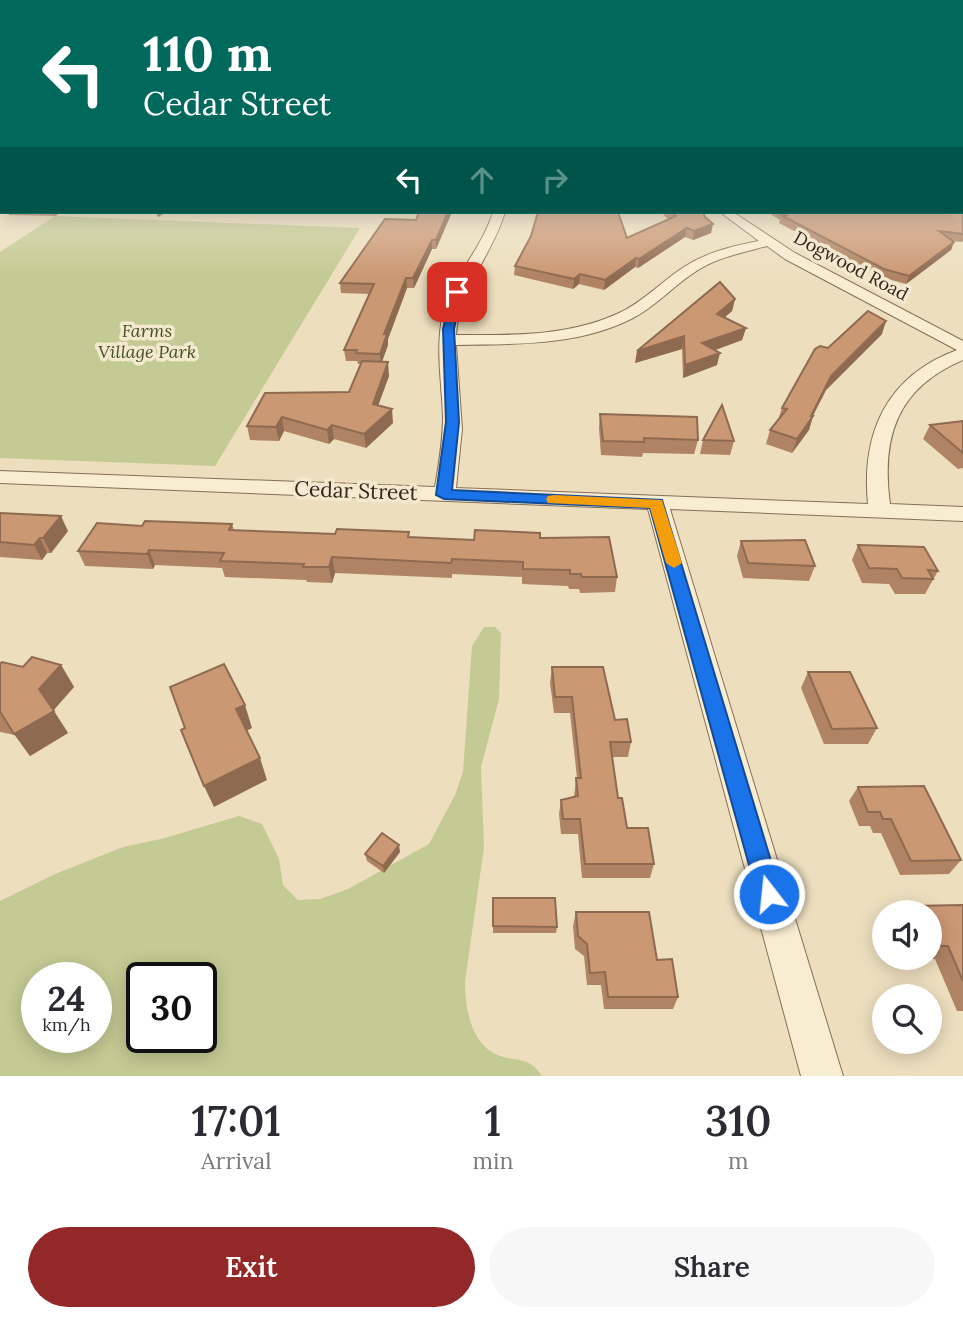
<!DOCTYPE html>
<html lang="en">
<head>
<meta charset="utf-8">
<style>
  body { margin:0; font-family:Lora,serif; background:#f7f7f7; color:#2b2b33; height:100vh; display:flex; flex-direction:column; font-size:26px; white-space:nowrap }
  * { box-sizing:border-box; margin:0 }
  p { font-size:23px; color:#7c7c81 }
  .icon { flex:none; width:38px; height:38px; fill:none; stroke:currentColor; stroke-width:2; stroke-linecap:round; stroke-linejoin:round }
  .map { position:relative; height:1076px; overflow:hidden }
  .details { display:flex; flex-direction:column; background:#fff; flex:1 }
  .details>* { flex:none }
  .hud { position:absolute; left:0px; top:0px; width:964px; height:214px; box-shadow:0 4px 18px #0003; background:#00695c; color:#fff; overflow:hidden }
  .tools { position:absolute; left:872px; top:900px; display:grid; gap:14px }
  .tools a { display:grid; place-items:center; width:70px; height:70px; border-radius:50%; background:#fff; box-shadow:0 4px 18px #0003; font-size:35px }
  .speed { position:absolute; left:21px; top:962px; display:flex; gap:14px; font-size:35px; font-weight:700; text-align:center }
  .speed>* { display:grid; place-content:center; width:91px; height:91px; border-radius:50%; background:#fff; box-shadow:0 4px 18px #0003; line-height:1 }
  .speed small { font-size:18px; font-weight:400 }
  .speed .limit { border:4px solid #111; border-radius:10px; background:#fff; color:#111 }
  .pin { position:absolute; display:grid; place-items:center; width:60px; height:60px; color:#fff; margin:-30px; border-radius:14px; box-shadow:0 4px 10px #0006 }
  .me { position:absolute; width:77px; margin:-38px; rotate:344deg; stroke-linejoin:round; filter:drop-shadow(0 0 5px #0008) }
  .turn { display:flex; align-items:center; gap:24px; height:147px; padding:0 28px; font-size:32px }
  .turn .icon { width:91px; height:91px; stroke-width:2.5 }
  .turn b { display:block; font-size:49px; line-height:60px }
  .lanes { display:flex; align-items:center; height:66px; padding:0 28px; background:#0003; justify-content:center; gap:35px; direction:ltr }
  .lanes .off { opacity:.35 }
  .eta { display:flex; justify-content:space-evenly; align-items:center; height:119px; text-align:center }
  .eta b { font-size:42px; font-weight:600; line-height:49px }
  .cta { display:flex; gap:14px; margin-top:auto; padding:14px 28px }
  .cta a { flex:1; height:80px; border-radius:42px; background:#932829; color:#fff; font-size:28px; font-weight:600; line-height:80px; text-align:center }
  .cta a+a { background:#f7f7f7; color:#2b2b33 }
  .map>svg:first-child { display:block }
  .green { fill:#c4ca93; fill-rule:evenodd }
  .lines { fill:none; stroke-linecap:round; stroke-linejoin:round }
  .minor-casing { stroke:#856f57; stroke-width:2 }
  .minor { fill:#f8ecd1; fill-rule:evenodd }
  .wall { fill:#af8364 }
  .shaded-wall { fill:#8e6a51 }
  .building { fill:#cb9874; stroke:#8e6a51; stroke-width:2 }
  .route { fill:#1a73e8; stroke:#114b97; stroke-width:2 }
  .slow { fill:#f59e0b }
  .labels { text-anchor:middle; stroke-width:7; stroke-linejoin:round; paint-order:stroke }
  .far-street-label { font-size:18px; fill:#34281c; stroke:#f4e9ce }
  .far-park-label { font-size:18px; font-style:italic; fill:#455023; stroke:#f4e9ce }
  .street-label { font-size:21px; fill:#34281c; stroke:#f4e9ce }
</style>
</head>
<body>
<div class="map">
<svg width="963" height="1076" viewBox="0 0 963 1076">
  <rect width="100%" height="100%" fill="#eddfbe"/>
  <g class="green">
    <path d="M55 216 360 228 215 466 0 458V252Z"/>
    <path d="M484 627H495L501 633 499 699 481 767 484 847 465 982C465 1008 471 1046 500 1056 519 1062 530 1057 542 1076H0V901L55 874 123 847 161 839 239 816 262 824 279 859 283 885 298 900 320 899 348 889 429 844 455 795 463 772 472 646ZM37 978H96V1038H37ZM142 978H201V1038H142Z"/>
  </g>
  <g class="lines">
    <g class="minor-casing">
      <g id="minor">
        <path d="M0 195H2L0 202Z"/>
        <path d="M493 212H505C492 256 459 288 456 335 510 335 568 337 619 313 643 302 662 281 684 267 707 252 733 246 759 241L720 212H733L795 253 963 341V360C897 388 881 437 890 504L963 507V521L670 509 843 1076H801L648 509 0 483V471L435 487C439 464 443 441 443 417 442 383 435 348 443 314 452 277 482 249 493 212ZM767 246 785 259 957 350C887 376 861 432 868 504L456 488 462 429 456 345C514 344 577 346 631 319 654 308 671 288 692 274 714 258 741 253 767 246Z"/>
      </g>
    </g>
    <use href="#minor" class="minor"/>
  </g>
  <g class="wall">
    <path d="M0 126H2V155H0V136L1 133 0 135Z"/>
    <path d="M962 131 963 241 961 242 954 241 951 250 906 284 881 277 779 223 780 220 767 212H962Z"/>
    <path d="M8 212H62L55 216 9 215Z"/>
    <path d="M155 212H237L235 213 167 212 158 217Z"/>
    <path d="M419 212H452L436 249H432L414 288H407L388 339V345L382 362 389 376 378 405 393 423 366 448 334 439 329 444 284 431 279 441 250 440 247 426 349 392 361 364H358L357 361H346L344 350 370 294 341 293 340 283 416 220Z"/>
    <path d="M661 212H703L711 233 693 240 685 237 638 268 635 267 604 290 579 284 573 289 514 275 515 266 531 236 627 238 669 220Z"/>
    <path d="M735 299 732 311 725 317 746 328 742 340 715 350 717 365 683 378 682 349 635 363Z"/>
    <path d="M882 334 826 390 813 416 809 430 792 453 766 444 770 430 778 420 782 408 828 348Z"/>
    <path d="M600 414 698 440 694 454 643 453 642 457 601 455 599 428Z"/>
    <path d="M963 421V468L958 469 923 439 930 425Z"/>
    <path d="M703 440 734 441 730 455 700 454Z"/>
    <path d="M0 513 68 531 51 553H47L42 560 0 557Z"/>
    <path d="M232 524 234 530 474 540 540 538 617 577 615 592 580 593 579 589H569L568 586 522 584V577L452 574V578L335 573 332 583 307 582 306 580 225 577 222 568 155 565 153 569 85 566 78 551 142 526Z"/>
    <path d="M741 541 815 566 809 581 743 578 737 556Z"/>
    <path d="M858 545 938 571 925 594H895L889 584 862 583 852 560Z"/>
    <path d="M0 664 23 667 61 665 74 687 53 710 68 733 30 756 15 735 0 732Z"/>
    <path d="M552 667 615 720 631 742 628 757H612L618 798 627 828 654 864 650 878H582L578 834H561L559 814 561 800 574 797 576 778H577L570 713H554L550 683Z"/>
    <path d="M808 672 877 728 868 744H824L801 688Z"/>
    <path d="M858 787 961 860 949 874 900 875 881 833H873L870 826H859L849 801Z"/>
    <path d="M400 852 384 873 367 861 365 854Z"/>
    <path d="M493 898 557 927 556 933H493Z"/>
    <path d="M963 905V1011H957L935 959H914L913 957H929V912H904L910 906Z"/>
    <path d="M576 912 657 960 678 997 673 1009H604L601 985H587L584 956 575 949 573 926Z"/>
  </g>
  <g class="shaded-wall">
    <path d="M54 212H62L55 216Z"/>
    <path d="M157 212H167L158 217Z"/>
    <path d="M448 212H452L436 249V240Z"/>
    <path d="M713 224 711 233 693 240 694 231Z"/>
    <path d="M687 228 685 237 638 268 639 259Z"/>
    <path d="M432 240V249L414 288 413 278Z"/>
    <path d="M954 242 951 250 906 284 909 276Z"/>
    <path d="M636 258 635 267 604 290 605 280Z"/>
    <path d="M580 274 579 284 573 289 574 279Z"/>
    <path d="M406 278 407 288 388 339V345L381 364 380 354 384 334Z"/>
    <path d="M735 299 732 311 715 326 717 314Z"/>
    <path d="M886 321 882 334 826 390 811 419 813 416 809 430 792 453 797 439 831 376Z"/>
    <path d="M746 328 742 340 699 356 702 343Z"/>
    <path d="M684 336 682 349 635 363 637 351Z"/>
    <path d="M720 353 717 365 683 378 685 365Z"/>
    <path d="M388 362 389 376 374 417 373 404Z"/>
    <path d="M392 409 393 423 366 448 364 434Z"/>
    <path d="M282 417 284 431 279 441 276 427Z"/>
    <path d="M332 425 334 439 329 444 327 430Z"/>
    <path d="M61 516 68 531 51 553 43 538Z"/>
    <path d="M40 538 47 553 42 560 34 545Z"/>
    <path d="M149 550 155 565 153 569 147 554Z"/>
    <path d="M332 557 335 573 332 583 329 567Z"/>
    <path d="M61 665 74 687 53 711 39 689Z"/>
    <path d="M245 705 252 728 244 732 236 709Z"/>
    <path d="M54 711 68 733 30 756 14 734Z"/>
    <path d="M260 758 267 780 214 807 204 786Z"/>
    <path d="M399 845 400 852 384 873 383 866Z"/>
  </g>
  <g class="building">
    <path d="M2 129V147H0V136Z"/>
    <path d="M962 151 963 153 962 197Z"/>
    <path d="M962 199 963 234 939 231 954 242 909 276 884 269 781 215H786L781 212H962Z"/>
    <path d="M419 212H448L436 240H432L413 278H406L384 334H387L380 354 356 353 357 350H344L374 284 340 283 385 219 416 220Z"/>
    <path d="M538 212H618L627 238 676 216 671 212H703L705 217 713 224 694 231 687 228 639 259 636 258 605 280 580 274 574 279 515 266 531 236Z"/>
    <path d="M720 282 735 299 717 314 746 328 702 343 720 353 685 365 684 336 637 351Z"/>
    <path d="M868 311 886 321 831 376 811 416H813L797 439 770 430 787 409 782 408 815 349 820 346 828 348Z"/>
    <path d="M362 361 388 362 373 404 392 409 364 434 332 425 327 430 282 417 276 427 247 426 265 393 349 392Z"/>
    <path d="M722 405 734 441 703 440Z"/>
    <path d="M600 414 697 417 698 440 644 438V442L603 441Z"/>
    <path d="M963 421V453L930 425Z"/>
    <path d="M0 513 61 516 43 538H40L34 545 0 542Z"/>
    <path d="M145 521 232 524 229 530 335 534 337 529 409 532 408 537 474 540 475 530 540 533V538L609 537 617 577H582L581 574H570V570L523 569V562L452 559 451 563 332 557 329 567H303L304 564 220 561 224 553 149 550 147 554 78 551 97 523 142 526Z"/>
    <path d="M805 540 815 566 748 563 741 541Z"/>
    <path d="M858 545 924 547 938 571 928 570 933 579 902 578 897 569 869 568Z"/>
    <path d="M32 657 61 665 39 689 54 711 14 734 1 713H0V664L2 662 23 667Z"/>
    <path d="M224 664 245 705 236 709 260 758 204 786 181 730 185 728 170 687Z"/>
    <path d="M552 667H603L615 720 627 719 631 742H610L618 798H622L627 828H648L654 864H585L580 819H563L561 800 578 796 576 778H581L572 697H555Z"/>
    <path d="M808 672H850L877 728 832 729Z"/>
    <path d="M924 786 961 860 911 861 891 819H883L880 812H868L858 787Z"/>
    <path d="M382 833 399 845 383 866 365 854Z"/>
    <path d="M493 898H555L557 927 493 926Z"/>
    <path d="M963 905V981L948 946H929V912H912L910 906Z"/>
    <path d="M576 912H649L657 960 672 959 678 997H608L605 972 590 973 587 944 578 936Z"/>
  </g>
  <linearGradient id="sky" x2="0" y2="1"><stop stop-color="#8cb8d4"/><stop offset="0.45" stop-color="#f7f1e2"/><stop offset="1" stop-color="#f7f1e2" stop-opacity="0"/></linearGradient>
  <rect width="963" height="277" fill="url(#sky)"/>
  <path class="route" d="M457 289 462 292 454 329 459 422 452 490 662 500 781 894 778 902 769 906 760 902 757 894 650 508 444 499 436 495 446 422 443 329 452 292Z"/>
  <path class="slow" d="M554 495 662 500 682 563 674 568 666 563 650 508 548 503 546 499 548 496Z"/>
  <g class="labels">
    <g class="far-street-label">
      <text transform="translate(851 266) rotate(28)" y="6">Dogwood Road</text>
    </g>
    <g class="far-park-label">
      <text x="147" y="337">Farms<tspan x="147" dy="21">Village Park</tspan></text>
    </g>
    <g class="street-label">
      <text transform="translate(356 491) rotate(2)" y="7">Cedar Street</text>
    </g>
  </g>
</svg>
<div class="tools">
<a><svg class="icon" aria-label="sound" viewBox="0 0 24 24"><path d="M4 9h4l5-4v14l-5-4H4zM17 9q2 3 0 6"/></svg></a>
<a><svg class="icon" aria-label="search" viewBox="0 0 24 24"><circle cx="10" cy="10" r="6"/><path d="M15 15l6 6"/></svg></a>
</div>
<div class="speed"><div>24<small>km/h</small></div><div class="limit">30</div></div>
<div class="pin" style="left:457px;top:292px;background:#d93025"><svg class="icon" aria-label="arrive" viewBox="0 0 24 24"><path d="M6 21V4h12l-3 4 3 4H6"/></svg></div>
<svg class="me" style="left:769px;top:894px" viewBox="-20 -20 40 40"><circle r="17" fill="#1a73e8" stroke="#fff" stroke-width="3"/><path d="M0-11L8 9 0 5-8 9z" fill="#fff"/></svg>
<div class="hud">
<div class="turn"><svg class="icon" aria-label="left" viewBox="0 0 24 24"><path d="M17 20v-9H6M10 6l-5 5 5 5"/></svg><div><b>110 m</b>Cedar Street</div></div>
<div class="lanes"><svg class="icon" aria-label="left" viewBox="0 0 24 24"><path d="M17 20v-9H6M10 6l-5 5 5 5"/></svg><svg class="icon off" aria-label="ahead" viewBox="0 0 24 24"><path d="M12 20V5M6 11l6-6 6 6"/></svg><svg class="icon off" aria-label="right" viewBox="0 0 24 24"><path d="M7 20v-9h11M14 6l5 5-5 5"/></svg></div>
</div>
</div>
<section class="details">
<div class="eta">
<div><b>17:01</b><p>Arrival</p></div>
<div><b>1</b><p>min</p></div>
<div><b>310</b><p>m</p></div>
</div>
<div class="cta"><a>Exit</a><a>Share</a></div>
</section>
</body>
</html>
